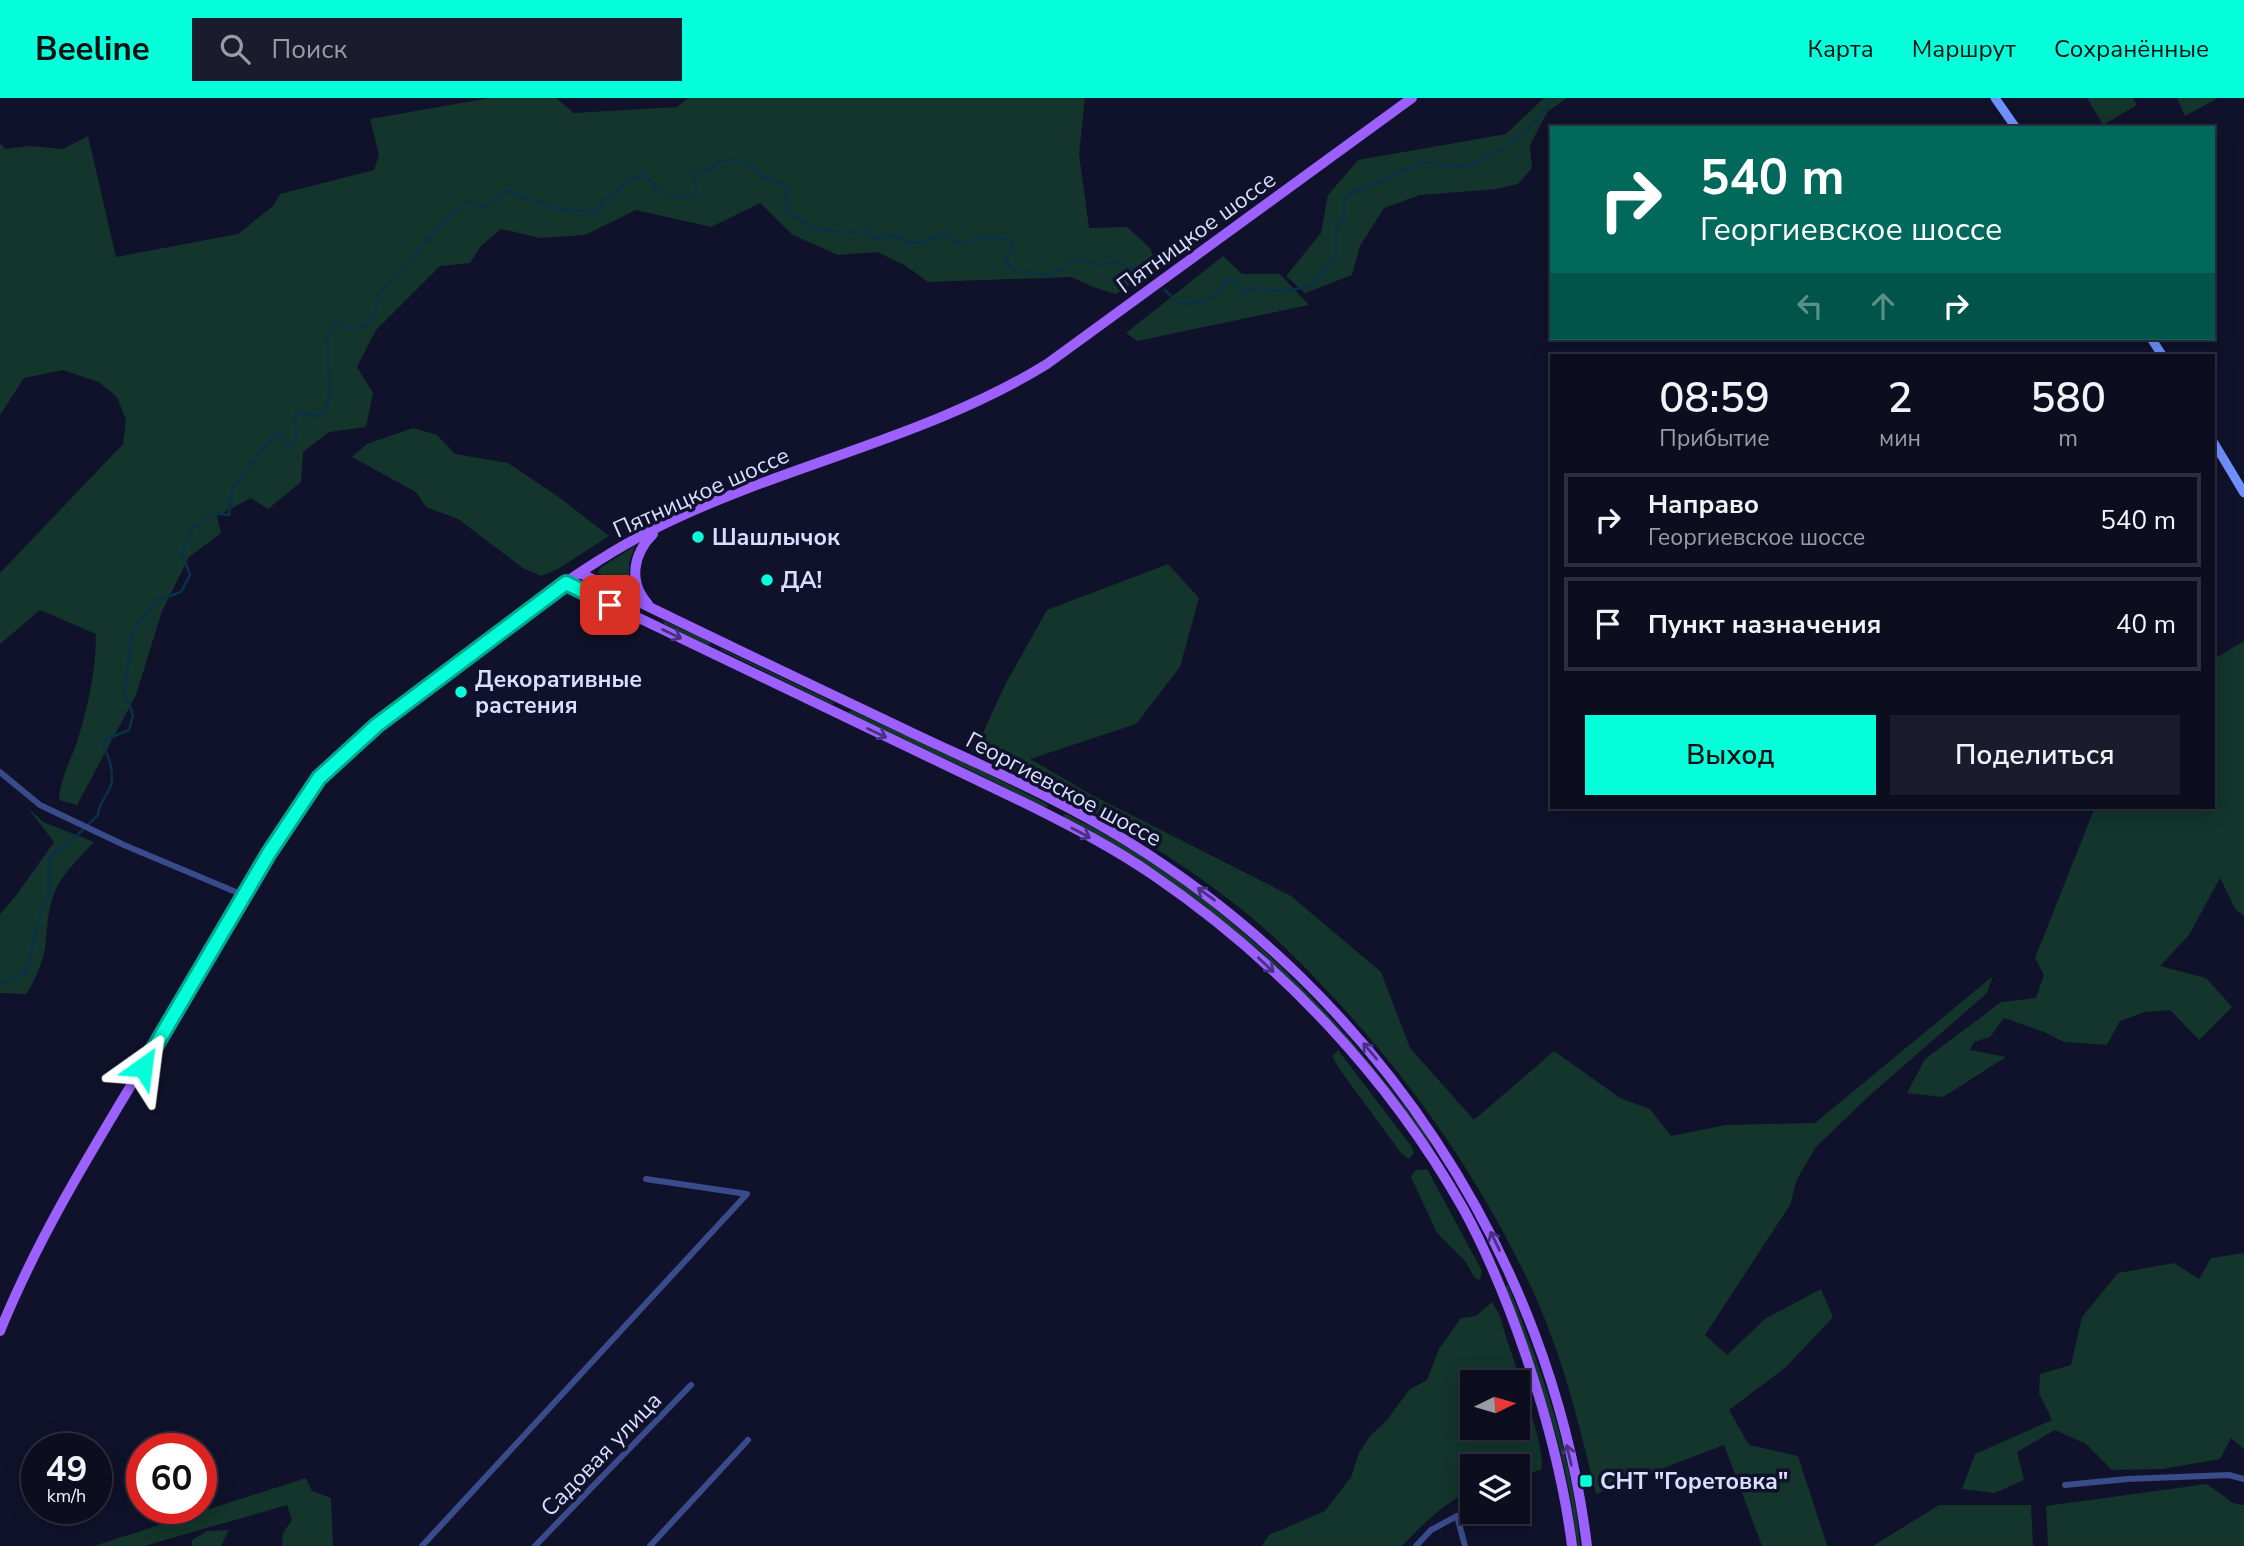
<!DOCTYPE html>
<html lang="ru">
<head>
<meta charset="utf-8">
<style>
  body { margin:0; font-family:"Nunito Sans",sans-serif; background:#1a1c2d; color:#f1f3f6; height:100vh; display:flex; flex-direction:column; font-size:26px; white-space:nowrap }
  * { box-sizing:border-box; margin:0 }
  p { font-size:23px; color:#9a9ca5 }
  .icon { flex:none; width:38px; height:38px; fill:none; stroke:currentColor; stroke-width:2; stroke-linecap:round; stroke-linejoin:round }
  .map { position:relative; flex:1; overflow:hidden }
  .side { position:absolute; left:1550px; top:256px; width:665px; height:455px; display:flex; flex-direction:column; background:#0c0e20; border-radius:0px; box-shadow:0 4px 18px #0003,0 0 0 2px #2c2e3e }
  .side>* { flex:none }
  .hud { position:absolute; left:1550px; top:28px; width:665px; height:214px; border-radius:0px; box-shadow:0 4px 18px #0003,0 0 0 2px #2c2e3e; background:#00695c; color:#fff; overflow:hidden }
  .needle { width:46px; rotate:85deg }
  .tools { position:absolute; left:1460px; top:1272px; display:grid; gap:14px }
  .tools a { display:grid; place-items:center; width:70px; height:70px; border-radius:0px; background:#0c0e20; box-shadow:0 4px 18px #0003,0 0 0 2px #2c2e3e; font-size:35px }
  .speed { position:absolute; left:21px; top:1335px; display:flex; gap:14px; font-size:35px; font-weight:700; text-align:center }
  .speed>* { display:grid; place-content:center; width:91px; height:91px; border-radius:50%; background:#0c0e20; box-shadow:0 4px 18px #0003,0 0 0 2px #2c2e3e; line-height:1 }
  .speed small { font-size:18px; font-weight:400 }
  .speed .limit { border:10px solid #d22; background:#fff; color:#111 }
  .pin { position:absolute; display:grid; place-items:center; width:60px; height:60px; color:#fff; margin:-30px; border-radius:14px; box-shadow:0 4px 10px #0006 }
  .me { position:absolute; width:77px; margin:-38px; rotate:31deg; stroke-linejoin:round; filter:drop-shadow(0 0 5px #0008) }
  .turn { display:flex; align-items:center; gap:24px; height:147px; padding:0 35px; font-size:32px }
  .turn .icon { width:91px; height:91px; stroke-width:2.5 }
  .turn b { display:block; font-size:49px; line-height:60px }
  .lanes { display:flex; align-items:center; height:66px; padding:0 35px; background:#0003; justify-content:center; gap:35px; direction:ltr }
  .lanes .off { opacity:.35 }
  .eta { display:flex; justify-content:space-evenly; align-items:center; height:119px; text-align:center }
  .eta b { font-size:42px; font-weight:600; line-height:49px }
  .primary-button { display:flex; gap:14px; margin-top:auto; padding:14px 35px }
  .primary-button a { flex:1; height:80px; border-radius:0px; background:#05ffda; color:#111; font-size:28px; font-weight:600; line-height:80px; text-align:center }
  .primary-button a+a { background:#1a1c2d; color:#f1f3f6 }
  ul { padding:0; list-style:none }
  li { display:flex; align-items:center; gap:21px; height:94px; margin:0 14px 10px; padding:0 21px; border:4px solid #2c2e3e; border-radius:0px }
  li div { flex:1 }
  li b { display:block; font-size:26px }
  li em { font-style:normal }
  header { display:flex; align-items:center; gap:42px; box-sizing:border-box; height:98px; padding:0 35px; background:#05ffda; color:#111 }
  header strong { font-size:33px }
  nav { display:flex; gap:38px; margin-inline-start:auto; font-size:24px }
  .search { width:490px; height:63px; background:#1a1c2d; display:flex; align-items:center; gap:18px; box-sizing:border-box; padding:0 24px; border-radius:0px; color:#9a9ca5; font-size:26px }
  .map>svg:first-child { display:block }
  .green { fill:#13352b; fill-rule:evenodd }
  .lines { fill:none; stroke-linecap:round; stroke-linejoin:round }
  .stream { stroke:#09314a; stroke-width:2.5 }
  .minor { stroke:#3a4b8b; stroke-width:6 }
  .secondary { stroke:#7090ff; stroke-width:9 }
  .primary { stroke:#9c60ff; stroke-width:10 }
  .oneway { stroke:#483180 }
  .route-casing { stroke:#03a68e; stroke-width:18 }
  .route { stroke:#05ffda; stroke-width:12 }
  .poi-dot { fill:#05ffda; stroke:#10122b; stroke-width:2.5 }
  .labels { text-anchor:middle; stroke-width:7; stroke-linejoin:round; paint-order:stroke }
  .street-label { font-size:23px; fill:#d9deff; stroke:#10122b }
  .poi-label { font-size:23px; font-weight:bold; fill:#d9deff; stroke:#10122b; text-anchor:start }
</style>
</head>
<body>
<header>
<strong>Beeline</strong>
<div class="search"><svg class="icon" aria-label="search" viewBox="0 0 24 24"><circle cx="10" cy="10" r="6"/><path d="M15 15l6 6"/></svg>Поиск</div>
<nav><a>Карта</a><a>Маршрут</a><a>Сохранённые</a></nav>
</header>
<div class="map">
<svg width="2244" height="1448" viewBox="0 0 2244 1448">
  <rect width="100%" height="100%" fill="#10122b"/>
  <g class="green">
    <path d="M490 0H556L574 15 677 9 688 0H1085L1079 56 1089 130 1127 129 1150 150 1157 169 1116 196 1093 189 1071 179 928 184 906 168 877 154 838 157 793 137 760 105 711 129 636 112 585 137 540 140 501 131 481 148 470 165 440 168 376 232 357 269 373 295 366 329 329 334 303 354 301 384 268 411 251 400 217 418 221 435 189 459 162 513 136 597 77 707 59 702C60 681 70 664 77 644 88 609 96 573 96 536L40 512 0 546V475L123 346 126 322 117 299 99 284 63 272 24 280 0 317V45L5 51 30 48 63 51 88 38 116 159 238 136 273 108 280 96 374 72 379 57 370 21Z"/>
    <path d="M1544 0H1567L1548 13 1530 47 1532 70 1518 86 1497 91 1420 97 1384 110 1360 148 1352 177 1305 195 1286 178 1321 135 1328 97 1358 62 1506 36Z"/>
    <path d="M2087 0H2133L2137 7 2103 27Z"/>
    <path d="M2177 0H2218L2185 18Z"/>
    <path d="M1223 158 1242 176H1280L1309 207 1137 243 1126 235Z"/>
    <path d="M413 330 437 337 455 356 508 365 560 400 609 438 558 471 541 478 523 470 458 421 426 409 416 394 352 359 367 346Z"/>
    <path d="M635 448 629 465V486L623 487 598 475 600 470Z"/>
    <path d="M1168 466 1199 500 1180 569 1136 626 1030 661 1090 696 1291 798 1381 874 1410 950 1474 1022 1554 953 1620 1000 1650 1011 1671 1038 1726 1027 1815 1025 1993 878 1987 895 1869 998 1816 1049 1797 1081 1790 1107 1705 1237 1727 1257 1765 1221 1821 1191 1833 1219 1786 1269 1729 1312 1749 1347 1798 1358 1827 1447 1829 1448H1762L1724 1347 1596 1396C1579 1326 1562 1255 1531 1189 1478 1076 1405 973 1317 882 1292 856 1265 829 1236 807 1155 743 1064 696 971 653L982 637 1005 587 1047 512Z"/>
    <path d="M663 522 710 544 709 548 664 526Z"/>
    <path d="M2244 543V818L2236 812 2220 780 2189 837 2160 868 2206 880 2232 909 2199 942 2170 912 2145 914 2120 923 2107 947 2064 944 2044 934 2004 920 1990 939 1974 944 1970 952 2006 959 1943 999 1907 995 1925 961 1980 920 2001 904 2036 900 2044 877 2035 860 2095 709H2214V561Z"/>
    <path d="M719 551H722L835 605 831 606Z"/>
    <path d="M848 613H853L974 669 1047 706 1048 709H1044L972 673 850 617Z"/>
    <path d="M27 709 43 724 94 744C81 758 64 774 56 791 46 811 48 835 44 856 40 870 34 884 26 896L0 895V816L15 799 54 744Z"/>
    <path d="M1066 716C1192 777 1299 875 1385 984 1399 1002 1428 1034 1434 1054L1337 930 1259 852 1148 768 1065 720 1063 717Z"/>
    <path d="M1338 952 1411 1048 1414 1055 1409 1061 1401 1055 1338 969 1332 958Z"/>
    <path d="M1427 1071 1482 1173 1480 1182 1475 1180 1465 1163 1437 1135 1411 1079 1416 1072Z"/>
    <path d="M2244 1155V1351L2231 1340 2220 1361 2163 1371 2112 1372 2086 1346 2055 1332 2017 1354 2024 1382 1995 1395 1962 1391 1975 1356 2052 1322 2039 1295 2040 1276 2071 1267 2082 1219 2118 1175 2174 1165 2199 1181 2211 1160Z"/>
    <path d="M1508 1187C1541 1271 1573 1357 1580 1448H1577C1569 1358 1537 1273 1504 1190Z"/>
    <path d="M1492 1204 1500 1218C1507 1248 1548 1350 1541 1372L1517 1378V1368H1472V1392C1444 1405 1423 1426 1402 1448H1262L1269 1437 1325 1413 1351 1379 1359 1355 1371 1337 1387 1322 1409 1292 1427 1282 1439 1251 1461 1220 1476 1218ZM1472 1284H1517V1330H1472Z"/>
    <path d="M306 1380 312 1393 331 1400 333 1448H282L283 1435 292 1422 287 1407 144 1448H94Z"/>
    <path d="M2207 1386 2233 1405 2244 1407V1448H2048L2046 1408Z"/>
    <path d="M1939 1407H2031L2033 1448H1873Z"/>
    <path d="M229 1432 221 1448H192V1442L207 1433Z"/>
  </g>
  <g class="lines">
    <g class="stream">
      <path d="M1165 192 1179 206C1205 205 1213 204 1227 181L1236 184 1246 197 1253 189 1278 194 1309 189 1336 159V128L1344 120V102L1351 95 1423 65 1464 69 1485 61 1529 32 1554 0"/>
      <path d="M0 884 24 876 30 862 38 823 49 792V760L69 745 98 717C99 704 107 698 111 687 115 673 107 656 102 643L129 632 133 617 124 593 133 534 156 503 181 494 190 477 182 456 193 429 214 415 229 417 233 389 245 375 269 342 279 335 288 350 296 344 295 314 318 318 326 312 330 292 327 242 334 224C344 229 354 233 365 227 378 219 374 207 381 195 392 179 404 168 417 155 434 136 449 115 471 103L481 108 492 104 506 92C519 96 530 102 542 106 560 113 580 114 598 114L603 102C613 99 620 94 624 84L637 81 642 76 652 83 655 91C670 99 681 102 698 97L692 73 706 75 720 63 742 62 763 78 787 88 786 99 788 113 813 131 854 135 867 132 874 141 898 137 908 146 921 145 945 136 960 146C982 139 990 135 1013 144L1011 155 1005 163 1015 173 1045 176 1059 172 1074 161 1099 166 1117 164 1128 169 1140 170 1152 178"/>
    </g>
    <g class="minor">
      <path d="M0 674 40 707 124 747 243 797"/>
      <path d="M2065 1387 2127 1381 2229 1377 2244 1381"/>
      <path d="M422 1448 747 1096 646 1081"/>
      <path d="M535 1448 691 1287"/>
      <path d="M650 1448 748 1342"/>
      <path d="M1416 1448 1431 1432 1457 1418 1465 1448"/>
    </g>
    <g class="secondary">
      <path d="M1995 0 2016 30"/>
      <path d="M2151 240 2162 257"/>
      <path d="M2214 345 2244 395"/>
    </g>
    <g class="primary">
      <path d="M580 475C689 529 799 581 908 633 982 668 1058 700 1127 743 1375 896 1551 1157 1587 1448"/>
      <path d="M566 485 1029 707C1071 728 1114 750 1153 777 1279 863 1389 979 1464 1112 1489 1158 1509 1208 1526 1258 1547 1320 1564 1383 1572 1448"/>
      <path d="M648 506C628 484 633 456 653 436"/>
      <path d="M0 1233C48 1115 120 1009 183 900 215 846 245 792 279 740 292 719 304 697 321 678 355 639 400 610 441 578 511 524 582 466 662 427 787 366 929 339 1047 266L1412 0"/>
    </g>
  </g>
  <defs><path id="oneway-shaft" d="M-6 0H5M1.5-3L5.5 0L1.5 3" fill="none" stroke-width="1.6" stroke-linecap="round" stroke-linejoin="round" transform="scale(1.75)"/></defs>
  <g class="oneway">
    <use href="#oneway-shaft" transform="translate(672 536) rotate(26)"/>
    <use href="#oneway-shaft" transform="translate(877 635) rotate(25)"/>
    <use href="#oneway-shaft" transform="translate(1081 735) rotate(28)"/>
    <use href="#oneway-shaft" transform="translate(1206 796) rotate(-144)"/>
    <use href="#oneway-shaft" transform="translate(1266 867) rotate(43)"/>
    <use href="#oneway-shaft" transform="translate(1370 953) rotate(-130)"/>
    <use href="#oneway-shaft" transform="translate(1495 1143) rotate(-116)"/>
    <use href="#oneway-shaft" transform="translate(1569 1357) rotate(-103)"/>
  </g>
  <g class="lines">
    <g class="route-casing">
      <path id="route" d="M143 969 269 755 319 680 377 627 566 485 610 507"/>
    </g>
    <use href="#route" class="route"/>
  </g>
  <g class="poi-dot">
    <circle cx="698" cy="439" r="7"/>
    <circle cx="767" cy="482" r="7"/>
    <circle cx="461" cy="594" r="7"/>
    <rect x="1579" y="1376" width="14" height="14" rx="3.5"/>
  </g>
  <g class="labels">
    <g class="street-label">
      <text transform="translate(1196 134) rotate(-36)" y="8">Пятницкое шоссе</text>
      <text transform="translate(701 394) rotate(-24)" y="8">Пятницкое шоссе</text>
      <text transform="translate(1064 691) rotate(28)" y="8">Георгиевское шоссе</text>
      <text transform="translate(601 1356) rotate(-46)" y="8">Садовая улица</text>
    </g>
    <g class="poi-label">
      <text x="712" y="447">Шашлычок</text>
      <text x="781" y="490">ДА!</text>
      <text x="475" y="589">Декоративные<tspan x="475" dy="26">растения</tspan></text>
      <text x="1600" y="1391">СНТ "Горетовка"</text>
    </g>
  </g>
</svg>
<div class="tools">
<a><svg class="needle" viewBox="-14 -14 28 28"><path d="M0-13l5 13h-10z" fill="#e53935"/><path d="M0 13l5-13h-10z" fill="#9a9ca5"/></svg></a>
<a><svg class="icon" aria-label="layers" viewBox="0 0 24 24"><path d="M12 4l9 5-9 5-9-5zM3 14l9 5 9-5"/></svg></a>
</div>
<div class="speed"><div>49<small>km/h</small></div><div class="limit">60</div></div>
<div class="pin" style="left:610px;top:507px;background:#d93025"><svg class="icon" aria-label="arrive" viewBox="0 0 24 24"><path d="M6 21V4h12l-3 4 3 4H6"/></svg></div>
<svg class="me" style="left:143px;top:969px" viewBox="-20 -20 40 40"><path d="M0-17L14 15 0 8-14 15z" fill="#05ffda" stroke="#fff" stroke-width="4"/></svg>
<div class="hud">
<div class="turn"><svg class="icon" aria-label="right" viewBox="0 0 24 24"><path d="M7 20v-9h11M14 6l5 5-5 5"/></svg><div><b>540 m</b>Георгиевское шоссе</div></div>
<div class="lanes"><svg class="icon off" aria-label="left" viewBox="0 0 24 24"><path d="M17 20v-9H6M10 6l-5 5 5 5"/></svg><svg class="icon off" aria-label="ahead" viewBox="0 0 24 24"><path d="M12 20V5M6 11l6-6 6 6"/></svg><svg class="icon" aria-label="right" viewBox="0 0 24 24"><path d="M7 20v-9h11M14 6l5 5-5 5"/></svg></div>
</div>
<section class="side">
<div class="eta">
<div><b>08:59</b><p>Прибытие</p></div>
<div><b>2</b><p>мин</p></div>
<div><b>580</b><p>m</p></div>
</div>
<ul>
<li><svg class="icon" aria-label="right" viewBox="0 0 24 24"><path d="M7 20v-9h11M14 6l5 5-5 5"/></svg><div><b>Направо</b><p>Георгиевское шоссе</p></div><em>540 m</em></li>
<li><svg class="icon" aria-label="arrive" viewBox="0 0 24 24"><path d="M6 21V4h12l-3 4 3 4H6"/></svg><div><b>Пункт назначения</b></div><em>40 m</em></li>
</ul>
<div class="primary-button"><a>Выход</a><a>Поделиться</a></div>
</section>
</div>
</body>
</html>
